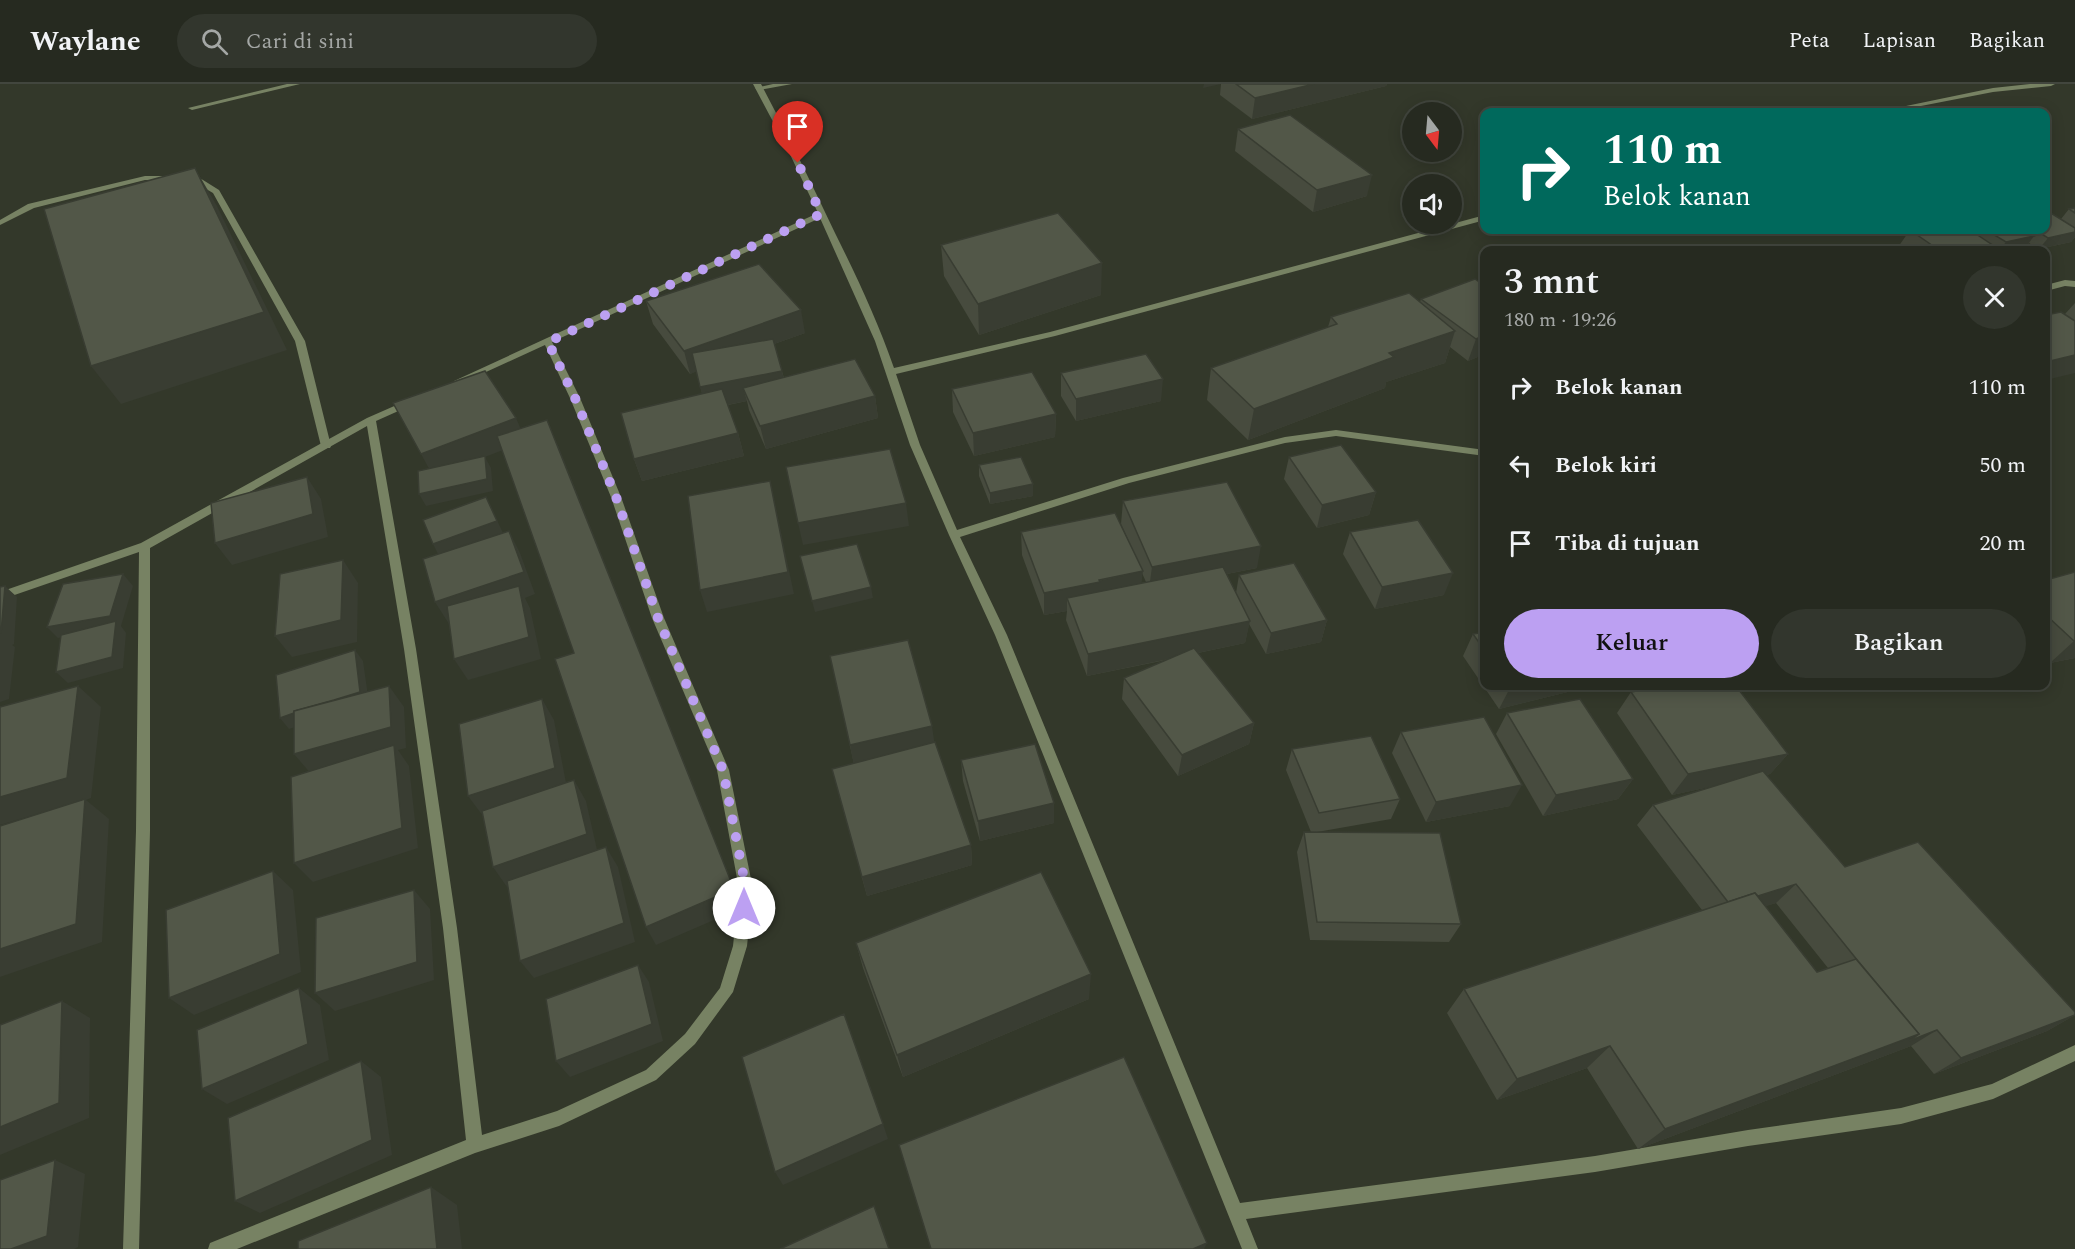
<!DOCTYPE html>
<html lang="id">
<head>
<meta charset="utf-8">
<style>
  body { margin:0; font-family:Spectral,serif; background:#32362d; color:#f1f3f6; height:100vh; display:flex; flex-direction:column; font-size:22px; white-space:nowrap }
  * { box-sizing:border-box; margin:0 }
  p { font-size:20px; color:#a4a7a5 }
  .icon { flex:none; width:33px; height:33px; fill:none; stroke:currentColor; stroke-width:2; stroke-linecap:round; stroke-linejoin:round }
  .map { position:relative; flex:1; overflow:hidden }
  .details { position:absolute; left:1480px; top:162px; width:570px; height:444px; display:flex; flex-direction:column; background:#262a20; border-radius:12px; box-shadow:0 3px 15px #0003,0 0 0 2px #42463e }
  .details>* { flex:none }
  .banner { position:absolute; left:1480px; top:24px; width:570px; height:126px; border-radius:12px; box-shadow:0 3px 15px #0003,0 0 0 2px #42463e; background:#00695c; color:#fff; overflow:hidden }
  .needle { width:39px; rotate:164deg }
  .fabs { position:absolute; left:1402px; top:18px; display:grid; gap:12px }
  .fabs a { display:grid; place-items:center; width:60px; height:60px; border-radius:50%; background:#262a20; box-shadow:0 3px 15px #0003,0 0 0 2px #42463e; font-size:30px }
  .pin { position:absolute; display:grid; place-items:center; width:51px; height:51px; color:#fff; margin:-62px -26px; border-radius:50% 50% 50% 0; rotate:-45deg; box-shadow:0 0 6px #0007 }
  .pin .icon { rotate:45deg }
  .me { position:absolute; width:66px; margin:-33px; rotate:0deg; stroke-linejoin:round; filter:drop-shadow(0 0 4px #0008) }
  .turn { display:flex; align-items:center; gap:21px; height:126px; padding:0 24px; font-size:27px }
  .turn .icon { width:78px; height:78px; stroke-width:2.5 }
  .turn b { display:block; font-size:42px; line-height:51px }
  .round { display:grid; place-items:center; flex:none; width:63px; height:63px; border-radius:32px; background:#32362d }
  .headline { display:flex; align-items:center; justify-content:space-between; height:102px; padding:0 24px }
  h1 { font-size:36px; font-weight:600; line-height:45px }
  .button { display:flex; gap:12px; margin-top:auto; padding:12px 24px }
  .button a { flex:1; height:69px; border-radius:36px; background:#bca0f2; color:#111; font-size:24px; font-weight:600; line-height:69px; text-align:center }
  .button a+a { background:#32362d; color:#f1f3f6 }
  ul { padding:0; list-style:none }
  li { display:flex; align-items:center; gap:18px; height:78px; padding:0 24px }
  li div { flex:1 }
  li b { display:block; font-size:22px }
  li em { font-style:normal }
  header { display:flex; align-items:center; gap:36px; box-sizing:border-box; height:84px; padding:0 30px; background:#262a20; border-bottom:2px solid #42463e }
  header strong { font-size:28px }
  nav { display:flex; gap:33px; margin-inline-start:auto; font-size:21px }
  .search { width:420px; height:54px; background:#32362d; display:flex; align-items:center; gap:15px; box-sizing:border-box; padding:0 21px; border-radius:33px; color:#a4a7a5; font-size:22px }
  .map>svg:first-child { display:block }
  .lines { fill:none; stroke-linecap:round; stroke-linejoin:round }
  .lane { fill:#778263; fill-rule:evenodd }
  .street { fill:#778263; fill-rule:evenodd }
  .wall { fill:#474b3e; fill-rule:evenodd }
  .shaded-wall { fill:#393d32 }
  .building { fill:#525748; stroke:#393d32; stroke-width:1.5 }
  .route { stroke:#bca0f2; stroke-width:10; stroke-dasharray:0 18 }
</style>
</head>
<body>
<header>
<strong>Waylane</strong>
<div class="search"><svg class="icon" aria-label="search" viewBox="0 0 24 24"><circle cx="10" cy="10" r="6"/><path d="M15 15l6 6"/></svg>Cari di sini</div>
<nav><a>Peta</a><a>Lapisan</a><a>Bagikan</a></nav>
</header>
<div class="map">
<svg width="2075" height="1165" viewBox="0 0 2075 1165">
  <rect width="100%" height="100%" fill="#33382a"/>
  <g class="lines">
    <g class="lane">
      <path d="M773 0H792L759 6 755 4Z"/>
      <path d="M189 91H195L219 106 305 257 331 362 330 364H322L321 362 295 257 213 109 189 95Z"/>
      <path d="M145 92H174L178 94 174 96H145L34 124 0 141V136L28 120Z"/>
    </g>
    <g class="street">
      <path d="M287 0H300L192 26 188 24Z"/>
      <path d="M753 0H761C787 49 811 98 835 149 857 193 878 238 894 284L1050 248 1485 131V136L1055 252 896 290 920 361 957 446 1123 394 1285 353 1336 346 1485 366V372L1336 352 1285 359 1129 399 960 453 1007 551 1240 1119 1595 1072 1748 1046 1901 1024 1992 1000 2075 961V977L1993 1015 1901 1040 1748 1062 1595 1088 1246 1135 1258 1165H1242L995 551 949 451 910 361 875 257 820 134 552 258 580 314 621 413 664 534 729 686 753 805 747 862 733 908 695 960 656 996 559 1042 475 1069 237 1165H208L210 1159 466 1056 443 844 404 565 367 342 150 464V747L139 1165H123L136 747 139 468 0 516V508L141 459 367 334 408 316H414V320L376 337 416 565 457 844 482 1051 557 1027 646 986 685 950 720 904 733 862 739 805 717 686 652 534 611 413 570 314 545 261 462 299 459 300 454 297 818 129 786 62Z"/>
      <path d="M2030 0H2055L2051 2 1993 8 1890 28H1877L1993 4Z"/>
      <path d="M2065 196 2075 197V203L2065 202 2046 207V201Z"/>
    </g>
  </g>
  <g class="wall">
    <path d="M1221 0H1387L1386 2 1252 35 1220 11Z"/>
    <path d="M1238 45 1367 112 1313 128 1235 67Z"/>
    <path d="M2075 124V153L2071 158 2039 165 2029 159 2026 163 2010 166H1896L1910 146H2046L2061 135 2069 125Z"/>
    <path d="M941 161 1101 211 979 251 944 192Z"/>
    <path d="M1485 202V270L1468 277 1450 263 1445 279 1386 298 1385 304 1248 356 1207 316 1211 284 1328 243 1331 233 1420 218 1421 215Z"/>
    <path d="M646 217 805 249 774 260 784 294 875 312 878 334 766 365 749 326 747 317 728 321 738 349 744 372 642 397 634 375 702 309 696 287 690 290 653 240Z"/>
    <path d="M2075 219V289L2065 230Z"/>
    <path d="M1061 289 1161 317 1076 337 1061 312Z"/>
    <path d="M952 305 1056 330 1055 353 974 372 953 328Z"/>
    <path d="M1289 373 1376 408 1369 431 1317 444 1284 395Z"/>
    <path d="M979 381 1033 412 990 420 979 392Z"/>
    <path d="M1123 417 1257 484 1227 490 1236 509 1239 491 1327 536 1321 558 1266 570 1249 540 1245 559 1198 569 1254 639 1249 660 1178 692 1122 615 1124 594 1166 576 1087 592 1066 536 1067 527 1044 531 1022 471 1021 448 1131 462 1121 440ZM1142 489 1146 498 1141 499Z"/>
    <path d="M1350 448 1444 511 1375 525 1343 470Z"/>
    <path d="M2075 488V574L2050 579 2046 575V496Z"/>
    <path d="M1485 548V602H1592L1499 625 1463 572 1473 550Z"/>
    <path d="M830 572 934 658 971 761 972 781 867 812 832 685 854 680Z"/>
    <path d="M1631 608 1788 670 1770 690 1766 691 1845 783 2075 931 2047 947 1934 990 1911 962 1638 1065 1587 984 1497 1016 1447 929 1464 905 1702 826 1637 741 1653 721 1718 701 1672 711 1617 629ZM1776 819 1828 884 1817 888 1765 822Z"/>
    <path d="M1507 629 1633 695 1618 715 1543 732 1496 650Z"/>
    <path d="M1401 648 1510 722 1426 738 1392 669Z"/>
    <path d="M1292 665 1400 715 1391 735 1317 748 1461 840 1449 858 1310 856 1297 768 1304 748H1311L1286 686Z"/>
    <path d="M961 676 1054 739 980 757 963 697Z"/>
    <path d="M856 859 1089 915 903 993 863 884Z"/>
  </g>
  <g class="shaded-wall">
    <path d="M1204 0H1221L1203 4Z"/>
    <path d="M1314 0H1387L1386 2 1252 35 1255 14Z"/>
    <path d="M195 84 217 122 287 266 121 320 91 282Z"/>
    <path d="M1372 91 1367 112 1313 128 1317 106Z"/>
    <path d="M2075 148V153L2071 158 2039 165 2048 154Z"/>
    <path d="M2034 152 2026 163 2010 166H1999L2006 158Z"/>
    <path d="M1102 179 1101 211 979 251 978 220Z"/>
    <path d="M801 226 805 249 690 290 684 267Z"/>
    <path d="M1455 247 1445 279 1386 298 1385 304 1248 356 1254 325 1389 269Z"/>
    <path d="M1485 251V270L1468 277 1476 255Z"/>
    <path d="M2075 271V289L2046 296V278Z"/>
    <path d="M782 287 787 310 743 304 747 317 706 325 700 303Z"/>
    <path d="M1163 295 1161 317 1076 337V315Z"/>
    <path d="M875 312 878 334 766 365 760 342Z"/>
    <path d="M1056 330 1055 353 974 372 973 349Z"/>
    <path d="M516 334 526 357 485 373 491 384 493 407 426 422 419 410 433 392 421 370Z"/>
    <path d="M738 349 744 372 642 397 634 375Z"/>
    <path d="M557 359 742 824 656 861 646 843Z"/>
    <path d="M307 393 321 415 328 453 232 481 215 459Z"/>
    <path d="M770 397 794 510 707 528 700 506Z"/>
    <path d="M1033 400V412L990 420V409Z"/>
    <path d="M1376 408 1369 431 1317 444 1322 421Z"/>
    <path d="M486 413 503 449 439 472 433 460Z"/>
    <path d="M906 419 909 442 803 461 798 439Z"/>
    <path d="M509 447 520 469 535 510 525 514 530 524 541 575 468 596 454 575 521 515 449 540 435 518Z"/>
    <path d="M1261 462 1257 484 1149 505 1152 483Z"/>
    <path d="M343 476 358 499 357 558 292 573 275 552Z"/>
    <path d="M1143 487 1140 509 1067 514V527L1044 531V509Z"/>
    <path d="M1453 489 1444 511 1375 525 1382 503Z"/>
    <path d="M123 490 133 502 121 542 126 549 123 584 68 599 56 588 115 544 58 554 47 543Z"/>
    <path d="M5 502 17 513 14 560 12 561 15 563 9 615 0 618V549Z"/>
    <path d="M871 503 873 514 815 528 812 517Z"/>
    <path d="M1327 536 1321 558 1266 570 1271 549Z"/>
    <path d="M1250 537 1245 559 1087 592 1088 570Z"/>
    <path d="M2074 557H2075V574L2050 579Z"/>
    <path d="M355 566 363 577 369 619 289 645 280 634Z"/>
    <path d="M78 602 101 623 91 714 86 716 109 735 102 858 0 893V865L85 716 0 741V713Z"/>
    <path d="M389 602 404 623 406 664 398 666 409 682 418 764 313 798 294 779 312 691 294 670Z"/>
    <path d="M1520 602H1592L1499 625 1510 604Z"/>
    <path d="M542 615 554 636 567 704 483 732 468 712Z"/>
    <path d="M1254 639 1249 660 1178 692 1182 671Z"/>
    <path d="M932 642 935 663 854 682 850 661Z"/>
    <path d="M1788 670 1770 690 1672 711 1688 690Z"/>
    <path d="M1633 695 1618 715 1543 732 1556 711Z"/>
    <path d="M574 696 586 717 598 770 507 803 493 783Z"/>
    <path d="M1522 701 1510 722 1426 738 1436 718Z"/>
    <path d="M1054 719V739L980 757 978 737Z"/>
    <path d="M971 761 972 781 867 812 862 793Z"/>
    <path d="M606 763 618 783 635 858 534 894 520 877Z"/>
    <path d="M273 787 293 806 301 888 194 931 169 914Z"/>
    <path d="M1796 800 1776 819 1712 840 1731 821Z"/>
    <path d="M414 806 430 825 434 896 335 927 315 909Z"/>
    <path d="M638 881 649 898 663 957 570 993 556 977Z"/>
    <path d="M1091 890 1089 915 903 993 897 971Z"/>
    <path d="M299 904 320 921 329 976 227 1020 202 1005Z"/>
    <path d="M62 917 90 934 89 1034 0 1071V1043Z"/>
    <path d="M2075 931 2047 947 1934 990 1961 974Z"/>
    <path d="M1937 946 1911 962 1638 1065 1665 1045 1919 950Z"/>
    <path d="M1610 962 1587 984 1497 1016 1517 995Z"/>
    <path d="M361 977 381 993 392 1071 260 1129 235 1117Z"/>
    <path d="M883 1040 888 1055 783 1101 775 1088Z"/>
    <path d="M55 1076 85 1090 78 1163 74 1165H11Z"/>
    <path d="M431 1103 457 1121 462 1165H437Z"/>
    <path d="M874 1122 879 1134 890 1165H889Z"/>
    <path d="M1207 1159 1204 1165H1193Z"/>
  </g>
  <g class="building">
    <path d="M1236 0H1314L1255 14Z"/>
    <path d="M1290 31 1372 91 1317 106 1238 45Z"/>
    <path d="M195 84 264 228 91 282 44 125Z"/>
    <path d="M2075 124V129L2069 125Z"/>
    <path d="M2046 126 2075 144V148L2048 154 2035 146H2046Z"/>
    <path d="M1058 129 1102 179 978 220 941 161Z"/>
    <path d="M1910 146H1970L2000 166H1939Z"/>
    <path d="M1986 146H2025L2034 152 2006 158Z"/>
    <path d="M759 180 801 226 684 267 646 217Z"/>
    <path d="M1475 195 1485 202V251L1476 255 1421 215Z"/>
    <path d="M1409 209 1455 247 1389 269 1394 273 1254 325 1211 284 1337 240 1331 233Z"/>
    <path d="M2061 228 2075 237V271L2046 278V231Z"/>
    <path d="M773 255 782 287 700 303 692 269Z"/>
    <path d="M1146 270 1163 295 1076 315 1061 289Z"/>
    <path d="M855 275 875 312 760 342 743 304Z"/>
    <path d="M485 287 516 334 421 370 393 319Z"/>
    <path d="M1032 288 1056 330 973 349 952 305Z"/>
    <path d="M722 305 738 349 634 375 621 329Z"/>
    <path d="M547 336 734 805 646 843 555 575 574 569 497 352Z"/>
    <path d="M1341 361 1376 408 1322 421 1289 373Z"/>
    <path d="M890 365 906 419 798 439 786 383Z"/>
    <path d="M485 372 487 395 419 410 418 387Z"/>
    <path d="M1021 373 1033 400 990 409 979 381Z"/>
    <path d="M307 393 313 430 215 459 211 419Z"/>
    <path d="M770 397 788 488 700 506 688 412Z"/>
    <path d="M1227 398 1261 462 1152 483 1123 417Z"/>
    <path d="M486 413 497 437 433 460 423 436Z"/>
    <path d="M1115 429 1143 487 1099 496 1100 498 1044 509 1021 448Z"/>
    <path d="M1418 436 1453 489 1382 503 1350 448Z"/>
    <path d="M509 447 524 488 435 518 423 475Z"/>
    <path d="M857 460 871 503 812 517 800 472Z"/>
    <path d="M343 476 341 536 275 552 280 490Z"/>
    <path d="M1294 479 1327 536 1271 549 1239 491Z"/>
    <path d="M1223 483 1250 537 1088 570 1067 514Z"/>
    <path d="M2075 488V557H2074L2046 531V496Z"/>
    <path d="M123 490 110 532 47 543 63 500Z"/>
    <path d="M5 502 1 549H0V503Z"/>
    <path d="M519 502 529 553 454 575 447 522Z"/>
    <path d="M116 537 112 573 56 588 61 551Z"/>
    <path d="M1485 548V567L1473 550Z"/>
    <path d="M908 556 932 642 850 661 830 572Z"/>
    <path d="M1194 564 1254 639 1182 671 1124 594Z"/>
    <path d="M355 566 360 608 334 616 294 627V629L280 634 276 591Z"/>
    <path d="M78 602 67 694 0 713V623Z"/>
    <path d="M389 602 391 643 294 670V627Z"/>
    <path d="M1509 602H1520L1510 604Z"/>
    <path d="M1666 602H1736L1788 670 1688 690 1631 608Z"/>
    <path d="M542 615 555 684 468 712 459 640Z"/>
    <path d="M1580 615 1633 695 1556 711 1507 629Z"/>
    <path d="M1484 633 1522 701 1436 718 1401 648Z"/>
    <path d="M1371 652 1400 715 1319 729 1292 665Z"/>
    <path d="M935 658 971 761 862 793 832 685Z"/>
    <path d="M1035 660 1054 719 978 737 961 676Z"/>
    <path d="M394 661 402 744 294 779 291 693Z"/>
    <path d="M1763 687 1845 783 1918 758 2075 928V931L1961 974 1937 946 1909 957 1919 950 1858 877 1796 800 1758 812 1755 809 1728 818 1653 721Z"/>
    <path d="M574 696 587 750 493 783 482 727Z"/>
    <path d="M85 715 76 840 0 865V742Z"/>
    <path d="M1304 748 1440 749 1461 840 1317 838Z"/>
    <path d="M606 763 624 839 520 877 507 797Z"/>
    <path d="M273 787 280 870 169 914 166 826Z"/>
    <path d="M1041 788 1091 890 897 971 856 859Z"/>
    <path d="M414 806 417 878 315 909 316 834Z"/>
    <path d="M1755 809 1817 888 1856 875 1919 950 1665 1045 1610 962 1517 995 1464 905Z"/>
    <path d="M638 881 652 940 556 977 546 915Z"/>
    <path d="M299 904 308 960 202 1005 197 946Z"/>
    <path d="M62 917 59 1019 0 1043V941Z"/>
    <path d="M844 930 883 1040 775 1088 742 973Z"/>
    <path d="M1124 973 1207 1159 1193 1165H931L899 1061Z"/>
    <path d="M361 977 372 1056 235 1117 228 1034Z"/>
    <path d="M55 1076 47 1152 11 1165H0V1096Z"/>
    <path d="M431 1103 437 1165H298V1157Z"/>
    <path d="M874 1122 889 1165H780Z"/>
  </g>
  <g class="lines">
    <path class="route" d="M744 824 746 805 723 686 658 534 616 413 575 314 548 258 821 130 798 79"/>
  </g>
</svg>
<div class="fabs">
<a><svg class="needle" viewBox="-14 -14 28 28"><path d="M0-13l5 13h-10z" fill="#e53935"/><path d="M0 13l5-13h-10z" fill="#a4a7a5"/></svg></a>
<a><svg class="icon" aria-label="sound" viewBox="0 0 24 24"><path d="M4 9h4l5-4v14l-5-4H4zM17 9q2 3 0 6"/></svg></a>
</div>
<div class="pin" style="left:798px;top:79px;background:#d93025"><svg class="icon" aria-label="arrive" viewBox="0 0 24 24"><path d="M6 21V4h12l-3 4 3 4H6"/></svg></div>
<svg class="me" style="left:744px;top:824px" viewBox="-20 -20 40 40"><circle r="19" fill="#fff"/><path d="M0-13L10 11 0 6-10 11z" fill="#bca0f2"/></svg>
<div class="banner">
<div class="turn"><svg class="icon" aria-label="right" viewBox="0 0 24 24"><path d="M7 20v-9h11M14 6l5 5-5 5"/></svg><div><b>110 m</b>Belok kanan</div></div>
</div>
<section class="details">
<div class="headline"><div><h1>3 mnt</h1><p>180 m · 19:26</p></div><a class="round"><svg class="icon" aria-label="close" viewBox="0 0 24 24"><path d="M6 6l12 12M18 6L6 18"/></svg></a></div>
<ul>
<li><svg class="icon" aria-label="right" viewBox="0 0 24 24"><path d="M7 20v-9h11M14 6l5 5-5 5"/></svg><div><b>Belok kanan</b></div><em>110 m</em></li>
<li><svg class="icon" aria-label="left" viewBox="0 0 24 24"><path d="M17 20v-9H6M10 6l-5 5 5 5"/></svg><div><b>Belok kiri</b></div><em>50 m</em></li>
<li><svg class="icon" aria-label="arrive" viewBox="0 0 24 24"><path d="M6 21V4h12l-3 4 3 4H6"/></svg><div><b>Tiba di tujuan</b></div><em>20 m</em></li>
</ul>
<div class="button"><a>Keluar</a><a>Bagikan</a></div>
</section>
</div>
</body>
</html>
